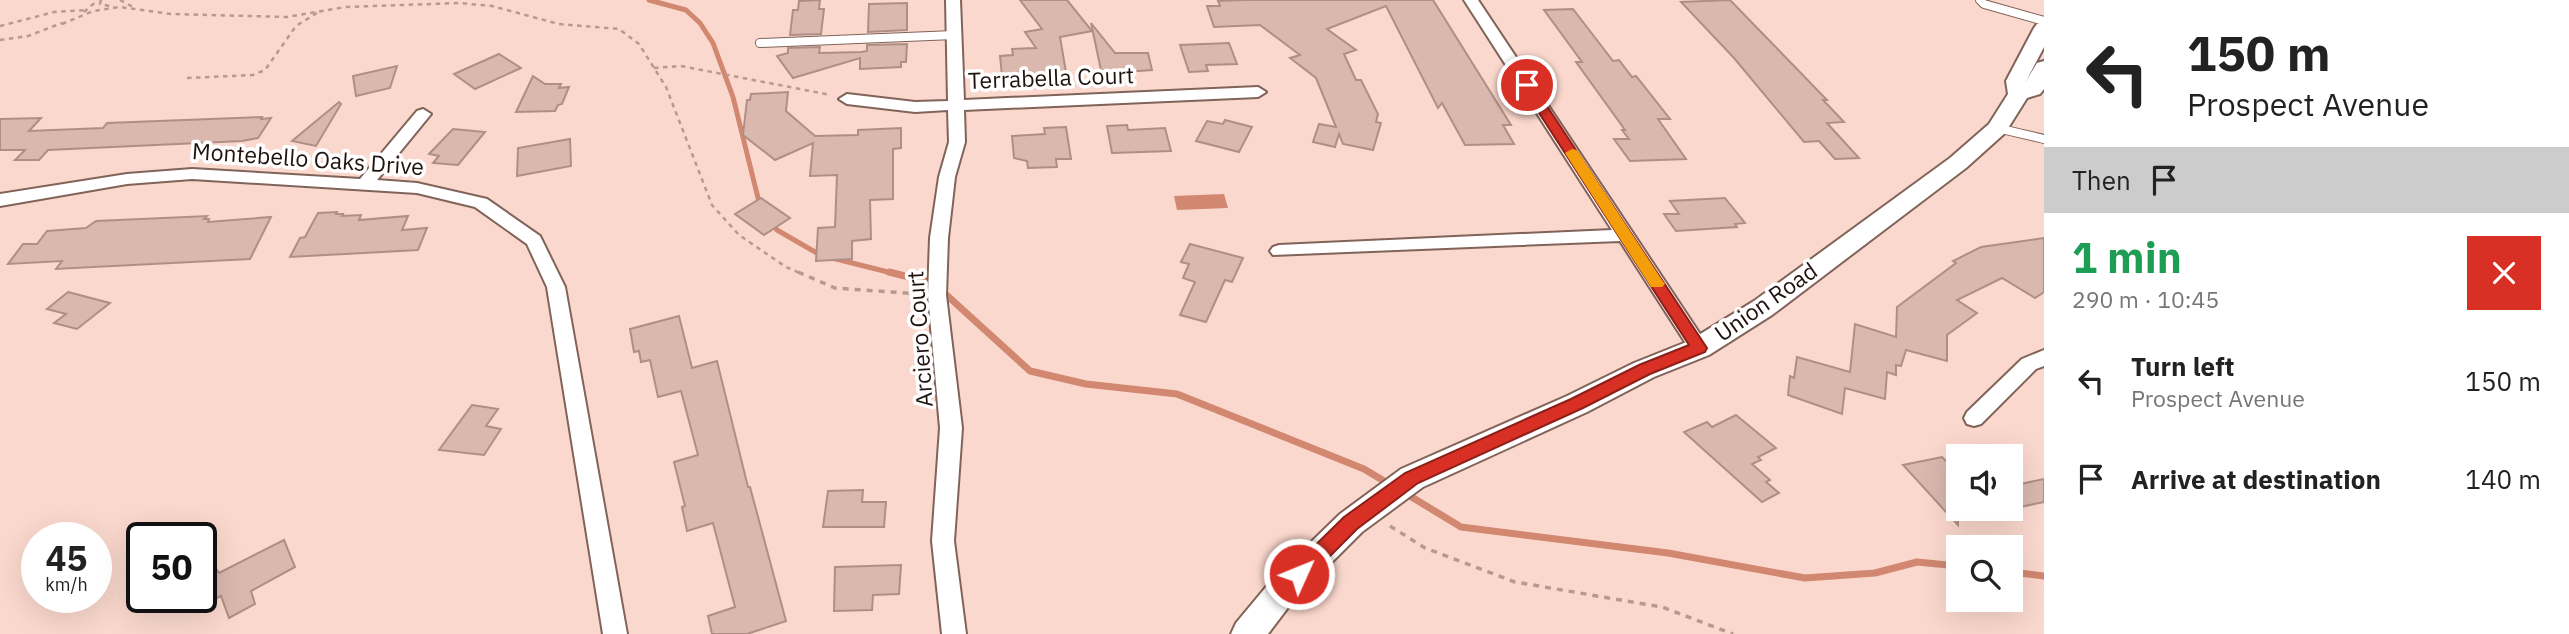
<!DOCTYPE html>
<html lang="en">
<head>
<meta charset="utf-8">
<style>
  body { margin:0; font-family:"IBM Plex Sans",sans-serif; background:#f6f6f6; color:#222; height:100vh; display:flex; flex-direction:column; font-size:26px; white-space:nowrap }
  * { box-sizing:border-box; margin:0 }
  p { font-size:23px; color:#767676 }
  .icon { flex:none; width:38px; height:38px; fill:none; stroke:currentColor; stroke-width:2; stroke-linecap:round; stroke-linejoin:round }
  .map { position:relative; flex:1; overflow:hidden }
  .sheet { display:flex; flex-direction:column; background:#fff; width:525px }
  .sheet>* { flex:none }
  .top-card { background:#fff; color:#222; overflow:hidden }
  .fabs { position:absolute; left:1946px; top:444px; display:grid; gap:14px }
  .fabs a { display:grid; place-items:center; width:77px; height:77px; border-radius:0px; background:#fff; box-shadow:0 7px 28px #0002; font-size:35px }
  .speed { position:absolute; left:21px; top:522px; display:flex; gap:14px; font-size:35px; font-weight:700; text-align:center }
  .speed>* { display:grid; place-content:center; width:91px; height:91px; border-radius:50%; background:#fff; box-shadow:0 7px 28px #0002; line-height:1 }
  .speed small { font-size:18px; font-weight:400 }
  .speed .limit { border:4px solid #111; border-radius:10px; background:#fff; color:#111 }
  .pin { position:absolute; display:grid; place-items:center; width:60px; height:60px; color:#fff; margin:-30px; border:4px solid #fff; border-radius:50%; box-shadow:0 2px 7px #0007 }
  .me { position:absolute; width:77px; margin:-38px; rotate:46deg; stroke-linejoin:round; filter:drop-shadow(0 0 5px #0008) }
  .turn { display:flex; align-items:center; gap:24px; height:147px; padding:0 28px; font-size:32px }
  .turn .icon { width:91px; height:91px; stroke-width:2.5 }
  .turn b { display:block; font-size:49px; line-height:60px }
  .then { display:flex; align-items:center; height:66px; padding:0 28px; background:#0003; gap:14px; font-size:26px }
  .round { display:grid; place-items:center; flex:none; width:74px; height:74px; border-radius:0px; background:#f6f6f6 }
  .head { display:flex; align-items:center; justify-content:space-between; height:119px; padding:0 28px }
  h1 { font-size:42px; font-weight:700; line-height:52px; color:#1e9e55 }
  ul { padding:0; list-style:none }
  li { display:flex; align-items:center; gap:21px; height:98px; padding:0 28px }
  li div { flex:1 }
  li b { display:block; font-size:26px }
  li em { font-style:normal }
  main { display:flex; flex:1; min-height:0 }
  .map>svg:first-child { display:block }
  .water { fill:#d18770 }
  .lines { fill:none; stroke-linecap:round; stroke-linejoin:round }
  .stream-far1 { stroke:#d18770; stroke-width:5 }
  .stream { stroke:#d18770; stroke-width:7 }
  .building { fill:#dab8ae; stroke:#af8f85; stroke-width:2 }
  .service-casing { stroke:#816359; stroke-width:10 }
  .minor-casing { stroke:#816359; stroke-width:4 }
  .secondary-casing { stroke:#816359; stroke-width:4 }
  .path-far1 { stroke:#b69a91; stroke-width:2.5; stroke-dasharray:4.5 4.5; stroke-linecap:butt }
  .path { stroke:#b69a91; stroke-width:3.5; stroke-dasharray:6 6; stroke-linecap:butt }
  .service { stroke:#fff; stroke-width:8 }
  .minor { fill:#fff; fill-rule:evenodd }
  .secondary { fill:#fff; fill-rule:evenodd }
  .route { fill:#d93025; stroke:#8d1f18; stroke-width:2 }
  .slow { fill:#f59e0b }
  .labels { text-anchor:middle; stroke-width:7; stroke-linejoin:round; paint-order:stroke }
  .street-label { font-size:23px; fill:#1f1310; stroke:#fff }
</style>
</head>
<body>
<main>
<div class="map">
<svg width="2044" height="634" viewBox="0 0 2044 634">
  <rect width="100%" height="100%" fill="#fbd8cd"/>
  <path class="water" d="M1224 194 1228 208 1177 210 1174 196Z"/>
  <g class="lines">
    <g class="stream-far1">
      <path d="M649 0 686 10 700 23 713 43 733 97 760 206"/>
      <path d="M770 221 777 230 822 256"/>
      <path d="M832 258 896 274"/>
    </g>
    <g class="stream">
      <path d="M889 272 933 283"/>
      <path d="M941 290 1030 371 1086 384 1177 394 1364 469 1389 484"/>
      <path d="M1405 493 1461 527 1668 553 1805 578 1875 573 1917 562 1958 566"/>
      <path d="M2011 572 2044 576"/>
    </g>
  </g>
  <g class="building">
    <path d="M820 0 819 9H824L821 34 790 35 793 10H798L799 1Z"/>
    <path d="M1020 0H1067L1092 31 1060 37 1067 78 1038 79V75L1002 76 1000 56 1013 55 1012 49 1036 48 1025 32 1042 29Z"/>
    <path d="M1246 0H1433L1511 125H1503L1514 144 1465 145 1442 103 1438 108 1386 6 1327 29 1356 50 1344 54 1356 80H1361L1378 114 1376 122 1381 123 1373 150 1343 144 1339 134 1335 147 1313 142 1319 124 1336 127 1316 78 1290 58 1300 55 1260 25 1214 27 1207 6H1220L1218 1Z"/>
    <path d="M1730 0 1827 100H1823L1844 122 1827 123 1859 158 1835 159 1819 141 1804 142 1734 58 1681 2Z"/>
    <path d="M907 3V30L868 32 869 4Z"/>
    <path d="M1573 9 1613 61 1619 60 1632 77 1636 76 1670 119H1658L1686 159 1630 161 1614 139H1629L1622 130H1625L1576 62H1582L1544 10Z"/>
    <path d="M1091 23 1115 53H1148L1152 70 1110 73V70H1101Z"/>
    <path d="M1229 43 1237 64 1206 65 1208 71 1189 72 1180 45Z"/>
    <path d="M907 44 906 62H901V67L860 69V58L793 78 777 56 788 53V48L820 47 819 53 861 52 867 51V45Z"/>
    <path d="M499 54 521 68 475 89 454 74Z"/>
    <path d="M397 66 390 88 356 96 353 76Z"/>
    <path d="M533 76 545 84H561L559 88 569 87 562 104 558 105 555 111 516 112Z"/>
    <path d="M788 92 786 111 815 136 858 135V130L901 128V148L893 149V199L870 200 871 239 852 241V259L816 261 818 228 835 227 837 175 810 176 813 143 775 160 743 135 747 100H750L751 94Z"/>
    <path d="M339 102 341 104 316 146 292 141Z"/>
    <path d="M262 117 261 119 271 118 258 138 242 141 48 150 39 160H15L25 150H0V119L41 118 29 131 103 128 107 123Z"/>
    <path d="M1225 120 1252 127 1239 152 1196 141 1207 121 1223 124Z"/>
    <path d="M1127 125 1128 130 1165 128 1171 151 1112 153 1107 126Z"/>
    <path d="M1066 127 1071 159H1056L1057 167 1028 168 1027 161 1014 158 1012 136 1045 134 1044 128Z"/>
    <path d="M453 129 485 132 458 165 433 163 439 156 429 154Z"/>
    <path d="M570 139 571 166 517 176 518 148Z"/>
    <path d="M761 198 790 218 764 235 735 214Z"/>
    <path d="M1725 198 1745 223 1735 224 1737 227 1676 231 1664 214H1679L1670 201Z"/>
    <path d="M337 212 336 214H343L342 216 361 215 359 220 408 216 402 230 427 228 418 250 290 257 300 238 305 237 318 213Z"/>
    <path d="M207 216 204 219H209L208 222 271 217 250 259 56 269 62 261 8 264 23 244H37L47 231 86 228 96 221Z"/>
    <path d="M2044 238V292L2035 298 2002 278 1957 300 1977 313 1947 335V361L1906 350 1901 366 1896 365V375L1887 372 1885 399 1845 388 1842 414 1788 395 1790 376 1794 378 1797 357 1850 372 1855 324 1896 337 1897 307 1956 263 1953 261 1981 247Z"/>
    <path d="M1190 244 1243 258 1232 282 1225 280 1206 322 1180 315 1195 282 1183 278 1189 264 1181 262Z"/>
    <path d="M68 292 110 303 77 329 54 323 66 314 47 309Z"/>
    <path d="M679 316 692 368 717 361 748 487H750L786 621 747 634H712L708 616 735 607 713 523 687 531 682 507 685 506 674 462 698 455 681 391 658 397 650 360 641 362 639 351 634 352 630 329Z"/>
    <path d="M472 405 498 409 486 426 501 429 484 455 439 450Z"/>
    <path d="M1736 415 1776 448 1758 457 1761 460 1752 464 1770 480 1766 482 1779 493 1762 502 1684 432 1707 422 1712 427Z"/>
    <path d="M1942 457 1946 461 1958 459V525L1903 465Z"/>
    <path d="M2044 479V502L2011 509V486Z"/>
    <path d="M863 490 862 502H886L884 527H823L828 491Z"/>
    <path d="M284 540 295 567 251 591 255 604 229 618 221 596 201 606V579L217 570 219 573Z"/>
    <path d="M901 565 899 594 873 595 872 610 834 611 835 567Z"/>
  </g>
  <g class="lines">
    <g class="service-casing">
      <g id="service">
        <path d="M1980 0 1984 4 2044 21"/>
        <path d="M760 43 954 35"/>
        <path d="M1997 128 2044 139"/>
      </g>
    </g>
    <g class="minor-casing">
      <g id="minor">
        <path d="M946 0H960L964 100 1258 87 1266 92 1258 97 964 110 965 142 955 177 948 238 946 295 962 428 954 541 966 634H942L932 541 940 428 928 295 930 238 939 177 949 142 948 110 915 112 847 104 839 99 847 94 915 102 948 101Z"/>
        <path d="M1464 0H1478L1706 343 1709 348 1706 353 1699 355 1692 353 1620 241 1273 255 1270 251 1273 247 1279 245 1612 230Z"/>
        <path d="M423 109 431 114 377 180 417 183 487 199 540 236 565 287 627 634H603L547 287 527 244 475 207 417 193 192 179 127 184 0 206V194L127 174 192 169 360 179 417 111Z"/>
        <path d="M2044 350V366L2036 369 1981 424 1974 426 1967 424 1964 418 1967 412 2022 359Z"/>
      </g>
    </g>
    <g class="secondary-casing">
      <path id="secondary" d="M2044 22V47L2026 81 2037 63 2044 61V89L2040 94 2027 98 2005 133 1966 168 1772 315 1709 355 1654 377 1587 412 1423 487 1362 532 1293 601 1268 634H1231L1236 623 1271 581 1340 514 1401 469 1567 396 1634 363 1689 341 1754 301 1950 158 1989 124 2008 94 2006 81 2034 28 2037 24Z"/>
    </g>
    <g class="path-far1">
      <path d="M101 0 100 4 114 7"/>
      <path d="M120 0 133 7"/>
      <path d="M84 12 98 0"/>
      <path d="M62 24 93 11 120 7 171 14 287 17 345 7 459 3 492 6 559 24 619 29 639 44 666 87 712 205 739 235 786 267 802 274"/>
      <path d="M0 26 54 12 87 10"/>
      <path d="M0 40 28 36 62 23"/>
      <path d="M654 68 681 66 831 95"/>
      <path d="M187 78 253 75 265 70 296 26 317 13"/>
    </g>
    <g class="path">
      <path d="M798 272 835 288 920 294"/>
      <path d="M1390 526 1425 548 1515 582 1662 607 1733 634"/>
    </g>
    <use href="#service" class="service"/>
    <use href="#minor" class="minor"/>
    <use href="#secondary" class="secondary"/>
  </g>
  <path class="route" d="M1527 82 1533 85 1707 348 1705 352 1650 374 1583 408 1418 483 1357 529 1306 580 1299 582 1292 580 1289 574 1292 568 1344 517 1405 473 1571 399 1639 365 1689 345 1521 85Z"/>
  <path class="slow" d="M1572 149 1577 150 1662 280 1665 284 1662 287H1651L1565 153Z"/>
  <g class="labels">
    <g class="street-label">
      <text transform="translate(1051 78) rotate(-2)" y="8">Terrabella Court</text>
      <text transform="translate(308 159) rotate(4)" y="8">Montebello Oaks Drive</text>
      <text transform="translate(1766 302) rotate(-35)" y="8">Union Road</text>
      <text transform="translate(920 339) rotate(-94)" y="8">Arciero Court</text>
    </g>
  </g>
</svg>
<div class="fabs">
<a><svg class="icon" aria-label="sound" viewBox="0 0 24 24"><path d="M4 9h4l5-4v14l-5-4H4zM17 9q2 3 0 6"/></svg></a>
<a><svg class="icon" aria-label="search" viewBox="0 0 24 24"><circle cx="10" cy="10" r="6"/><path d="M15 15l6 6"/></svg></a>
</div>
<div class="speed"><div>45<small>km/h</small></div><div class="limit">50</div></div>
<div class="pin" style="left:1527px;top:85px;background:#d93025"><svg class="icon" aria-label="arrive" viewBox="0 0 24 24"><path d="M6 21V4h12l-3 4 3 4H6"/></svg></div>
<svg class="me" style="left:1299px;top:574px" viewBox="-20 -20 40 40"><circle r="17" fill="#d93025" stroke="#fff" stroke-width="3"/><path d="M0-11L8 9 0 5-8 9z" fill="#fff"/></svg>
</div>
<section class="sheet">
<div class="top-card">
<div class="turn"><svg class="icon" aria-label="left" viewBox="0 0 24 24"><path d="M17 20v-9H6M10 6l-5 5 5 5"/></svg><div><b>150 m</b>Prospect Avenue</div></div>
<div class="then">Then<svg class="icon" aria-label="arrive" viewBox="0 0 24 24"><path d="M6 21V4h12l-3 4 3 4H6"/></svg></div>
</div>
<div class="head"><div><h1>1 min</h1><p>290 m · 10:45</p></div><a class="round" style="background:#d93025;color:#fff"><svg class="icon" aria-label="close" viewBox="0 0 24 24"><path d="M6 6l12 12M18 6L6 18"/></svg></a></div>
<ul>
<li><svg class="icon" aria-label="left" viewBox="0 0 24 24"><path d="M17 20v-9H6M10 6l-5 5 5 5"/></svg><div><b>Turn left</b><p>Prospect Avenue</p></div><em>150 m</em></li>
<li><svg class="icon" aria-label="arrive" viewBox="0 0 24 24"><path d="M6 21V4h12l-3 4 3 4H6"/></svg><div><b>Arrive at destination</b></div><em>140 m</em></li>
</ul>
</section>
</main>
</body>
</html>
